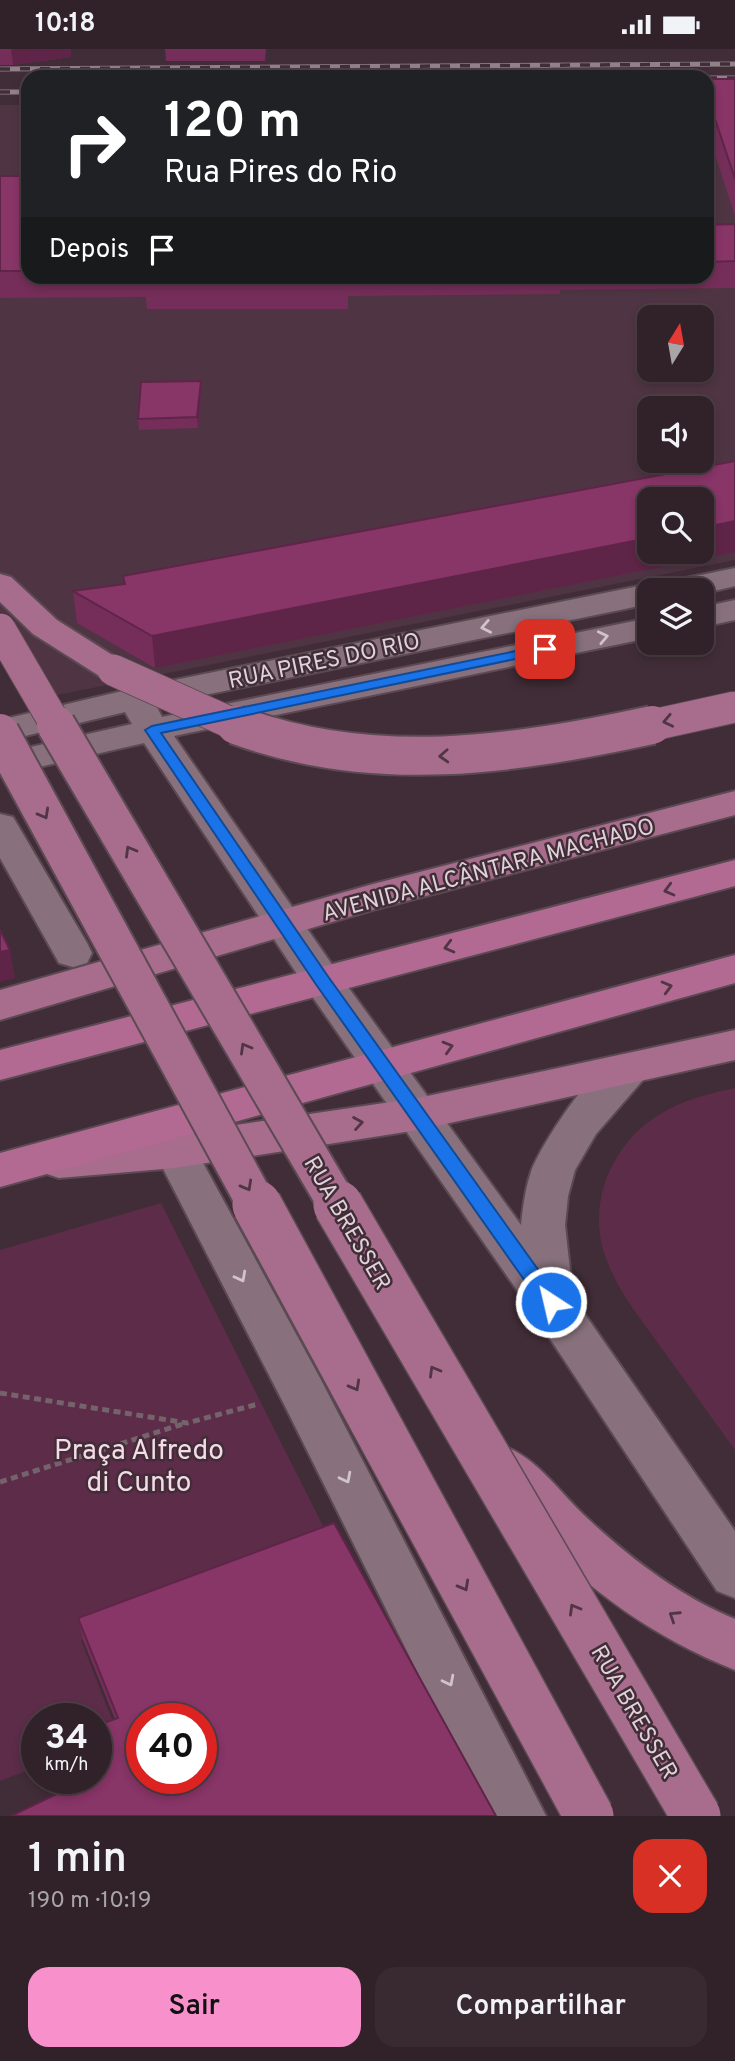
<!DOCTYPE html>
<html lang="pt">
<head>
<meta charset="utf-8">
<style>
  body { margin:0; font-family:Overpass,sans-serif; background:#392a31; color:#f1f3f6; height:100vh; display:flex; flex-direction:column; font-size:26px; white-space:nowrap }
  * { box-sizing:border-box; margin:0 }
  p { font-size:23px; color:#a8a4a8 }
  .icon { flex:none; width:38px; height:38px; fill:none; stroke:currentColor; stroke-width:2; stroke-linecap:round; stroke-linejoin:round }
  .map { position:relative; height:1767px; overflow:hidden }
  .panel { display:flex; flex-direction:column; background:#312229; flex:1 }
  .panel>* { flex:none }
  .hud { position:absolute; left:21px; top:21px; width:693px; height:214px; border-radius:21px; box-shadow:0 4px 10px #0003,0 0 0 2px #4c3f46; background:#202124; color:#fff; overflow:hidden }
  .needle { width:46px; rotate:11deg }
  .tools { position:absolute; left:637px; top:256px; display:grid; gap:14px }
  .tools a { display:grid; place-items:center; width:77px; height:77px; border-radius:14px; background:#312229; box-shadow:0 4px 10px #0003,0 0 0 2px #4c3f46; font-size:35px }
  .speed { position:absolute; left:21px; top:1654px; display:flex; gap:14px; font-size:35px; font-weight:700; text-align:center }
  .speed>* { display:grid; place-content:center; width:91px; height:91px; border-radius:50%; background:#312229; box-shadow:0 4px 10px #0003,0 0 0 2px #4c3f46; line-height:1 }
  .speed small { font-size:18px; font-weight:400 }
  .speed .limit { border:10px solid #d22; background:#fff; color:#111 }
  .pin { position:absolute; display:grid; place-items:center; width:60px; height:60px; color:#fff; margin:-30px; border-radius:14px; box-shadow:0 4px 10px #0006 }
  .me { position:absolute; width:77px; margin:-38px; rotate:325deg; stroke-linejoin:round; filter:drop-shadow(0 0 5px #0008) }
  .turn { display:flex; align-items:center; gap:24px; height:147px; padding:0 28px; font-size:32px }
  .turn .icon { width:91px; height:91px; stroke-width:2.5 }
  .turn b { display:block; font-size:49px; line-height:60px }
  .then { display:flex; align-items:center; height:66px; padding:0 28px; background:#0003; gap:14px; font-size:26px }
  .round { display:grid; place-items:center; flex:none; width:74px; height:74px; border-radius:21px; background:#392a31 }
  .headline { display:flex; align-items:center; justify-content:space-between; height:119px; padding:0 28px }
  h1 { font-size:42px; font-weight:600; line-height:52px }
  .button { display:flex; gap:14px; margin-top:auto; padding:14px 28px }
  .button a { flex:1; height:80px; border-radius:21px; background:#f890cb; color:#111; font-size:28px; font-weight:600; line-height:80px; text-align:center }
  .button a+a { background:#392a31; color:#f1f3f6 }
  .status { display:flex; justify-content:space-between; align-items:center; height:49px; padding:0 35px; background:#312229; direction:ltr }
  .status svg { height:19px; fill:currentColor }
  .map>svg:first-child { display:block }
  .built { fill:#4f3543; fill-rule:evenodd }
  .green { fill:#5c2c48 }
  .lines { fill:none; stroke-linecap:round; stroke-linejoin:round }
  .minor-casing { stroke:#5b4a53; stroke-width:4 }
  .tertiary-casing { stroke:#5b4a53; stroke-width:4 }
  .primary-casing { stroke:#5b4a53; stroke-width:4 }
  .trunk-casing { stroke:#5b4a53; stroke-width:4 }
  .path { stroke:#75636c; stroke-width:5; stroke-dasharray:7 4.5; stroke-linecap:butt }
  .minor { fill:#88717c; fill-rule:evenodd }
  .tertiary { fill:#88717c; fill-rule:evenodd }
  .primary { fill:#a86c8d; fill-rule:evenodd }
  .trunk { fill:#b26a93; fill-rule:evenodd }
  .rail-casing { stroke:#918189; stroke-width:5 }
  .rail { stroke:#412d37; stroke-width:3.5; stroke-dasharray:10; stroke-linecap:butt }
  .primary-bridge-far2-casing { stroke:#5b4a53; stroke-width:33; stroke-linecap:butt }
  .primary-bridge-far1-casing { stroke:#5b4a53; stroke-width:42; stroke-linecap:butt }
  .primary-bridge-casing { stroke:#5b4a53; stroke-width:52; stroke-linecap:butt }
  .primary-bridge-far2 { stroke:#a86c8d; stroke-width:31 }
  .primary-bridge-far1 { stroke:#a86c8d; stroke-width:38 }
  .primary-bridge { stroke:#a86c8d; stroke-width:49 }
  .wall { fill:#752e59 }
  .shaded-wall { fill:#5f2548 }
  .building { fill:#883567; stroke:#5f2548; stroke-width:2; fill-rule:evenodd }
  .oneway { stroke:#d2c3ca }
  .oneway2 { stroke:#503644 }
  .oneway3 { stroke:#523645 }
  .route { fill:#1a73e8; stroke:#114b97; stroke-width:2 }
  .labels { text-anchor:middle; stroke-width:5; stroke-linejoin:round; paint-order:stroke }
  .street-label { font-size:23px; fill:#dfd2d8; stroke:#412d37 }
  .near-park-label { font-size:28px; fill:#f4dbe7; stroke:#412d37 }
</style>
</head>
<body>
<div class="status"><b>10:18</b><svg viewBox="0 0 49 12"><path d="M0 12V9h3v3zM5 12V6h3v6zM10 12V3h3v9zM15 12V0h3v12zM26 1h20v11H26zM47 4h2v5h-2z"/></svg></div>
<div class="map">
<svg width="735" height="1767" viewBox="0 0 735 1767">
  <rect width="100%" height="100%" fill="#412d37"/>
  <path class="built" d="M707 53H735V511L47 648 0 562V56H28V228H707ZM649 268H702V320H649ZM649 359H702V411H649ZM649 450H702V502H649Z"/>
  <g class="green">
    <path d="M735 1039V1401C710 1366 685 1332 660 1297 641 1270 619 1244 607 1212 583 1153 615 1087 669 1060 690 1049 712 1044 735 1039Z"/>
    <path d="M161 1154 332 1495 81 1591 118 1686 96 1695V1670H37V1718L0 1732V1201Z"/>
  </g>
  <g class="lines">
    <g class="minor-casing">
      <g id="minor">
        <path d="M0 765 13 768 87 894 92 904 87 914 73 918 59 914 0 809Z"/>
        <path d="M175 1085 190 1090 320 1329 546 1767H489L286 1359 154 1102 160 1090Z"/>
      </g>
    </g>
    <g class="tertiary-casing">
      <g id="tertiary">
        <path d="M735 519V537L702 545V541H649V555L156 656 162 668 649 569V589L174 687 335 920 521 1176C523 1158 525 1141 531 1123 540 1097 592 1018 617 1008 627 1004 633 1006 643 1009L649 1020 643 1031 596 1085 575 1121 568 1147 565 1176 573 1248 735 1482V1549L717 1542 535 1267 307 940 144 694 0 727V705L132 675 125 663 0 693V671L135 639 649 535 659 538 662 534Z"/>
        <path d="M735 551V571L702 578V558Z"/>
      </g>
    </g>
    <g class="primary-casing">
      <g id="primary">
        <path d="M0 525 11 528 57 571 125 614 130 621 125 628 113 631 101 628 33 585 0 553Z"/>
        <path d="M735 742V766L376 860 0 971V941L373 835Z"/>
        <path d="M735 981V1011L418 1081 175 1119 59 1129 44 1124 38 1112 44 1100 59 1095 175 1085 418 1049Z"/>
        <path d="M506 1398C538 1410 561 1445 586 1468 630 1509 679 1547 735 1570V1621C654 1589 588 1541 528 1478 511 1460 492 1443 482 1420L489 1404Z"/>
      </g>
    </g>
    <g class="trunk-casing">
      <g id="trunk">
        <path d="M735 811V837L0 1031V1001Z"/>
        <path d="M735 906V934L0 1138V1104Z"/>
      </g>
    </g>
    <g class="path">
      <path d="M0 1344 187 1374 258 1355"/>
      <path d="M0 1433 186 1374"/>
    </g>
    <use href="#minor" class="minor"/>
    <use href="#tertiary" class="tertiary"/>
    <use href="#primary" class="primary"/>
    <use href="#trunk" class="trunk"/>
    <g class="rail-casing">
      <g id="rail">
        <path d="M0 20 735 15"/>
        <path d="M707 29H735"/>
        <path d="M0 43H28"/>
      </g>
    </g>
    <use href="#rail" class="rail"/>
    <g class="primary-bridge-far2-casing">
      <g id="primary-bridge-far2">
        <path d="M0 580 57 678"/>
        <path d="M113 621 240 678"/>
        <path d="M644 678 735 658"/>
      </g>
    </g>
    <g class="primary-bridge-far1-casing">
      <g id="primary-bridge-far1">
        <path d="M56 676 339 1158"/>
        <path d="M236 676C373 727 513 706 652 676"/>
        <path d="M0 684 258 1158"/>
      </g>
    </g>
    <g class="primary-bridge-casing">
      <g id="primary-bridge">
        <path d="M257 1156 589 1767"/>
        <path d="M338 1156 696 1767"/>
      </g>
    </g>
    <use href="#primary-bridge-far2" class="primary-bridge-far2"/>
    <use href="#primary-bridge-far1" class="primary-bridge-far1"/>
    <use href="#primary-bridge" class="primary-bridge"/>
  </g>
  <g class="wall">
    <path d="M0 0H71V8L13 16H0Z"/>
    <path d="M165 0H266L265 12H166Z"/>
    <path d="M707 30H735V167L712 96H707Z"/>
    <path d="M0 127H28V228H707V176L735 175V239L560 241V245L348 247V260H147L146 248 0 249Z"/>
    <path d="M201 343 198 379 139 381 138 370Z"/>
    <path d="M735 412 155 619 77 574 73 542 124 535 123 527Z"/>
    <path d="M78 1569 496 1767 87 1730 86 1729H96L115 1670 83 1591Z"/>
  </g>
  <g class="shaded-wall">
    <path d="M11 0H71V8L13 16Z"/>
    <path d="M201 332V343L198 379 197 368Z"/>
    <path d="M735 472V503L155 619 152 587 649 489V502H702V479Z"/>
    <path d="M10 901 15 929 0 933V903Z"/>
  </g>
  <g class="building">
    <path d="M707 30H735V130L715 70H707Z"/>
    <rect x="0" y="127" width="28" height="95"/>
    <path d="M735 175V212L707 213V176Z"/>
    <path d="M145 228H347V233H144Z"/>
    <path d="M201 332 197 368 138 370 141 333Z"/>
    <path d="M735 412V472L702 479V450H649V489L152 587 73 542 125 535 123 527Z"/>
    <path d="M0 881 10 901 0 903Z"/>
    <path d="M334 1474 496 1767H11L90 1729H96V1677L118 1669 78 1569ZM142 1670H201V1729H142Z"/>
  </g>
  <defs><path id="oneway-chevron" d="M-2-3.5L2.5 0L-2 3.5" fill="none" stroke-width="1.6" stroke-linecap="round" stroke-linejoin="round" transform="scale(1.75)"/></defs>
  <g class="oneway">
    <use href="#oneway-chevron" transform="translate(486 578) rotate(169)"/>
    <use href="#oneway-chevron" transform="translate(603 588) rotate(-12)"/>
    <use href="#oneway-chevron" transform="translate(241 1228) rotate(62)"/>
    <use href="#oneway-chevron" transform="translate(346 1429) rotate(63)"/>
    <use href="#oneway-chevron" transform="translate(449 1632) rotate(63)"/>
  </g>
  <g class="oneway2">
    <use href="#oneway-chevron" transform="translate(668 672) rotate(168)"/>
    <use href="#oneway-chevron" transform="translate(444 707) rotate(177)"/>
    <use href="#oneway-chevron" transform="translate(44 765) rotate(61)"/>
    <use href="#oneway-chevron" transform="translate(130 802) rotate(-120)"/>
    <use href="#oneway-chevron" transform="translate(245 999) rotate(-120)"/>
    <use href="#oneway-chevron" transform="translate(358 1074) rotate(-9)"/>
    <use href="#oneway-chevron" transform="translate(247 1137) rotate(61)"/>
    <use href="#oneway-chevron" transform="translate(434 1322) rotate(-120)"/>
    <use href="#oneway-chevron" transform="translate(355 1337) rotate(61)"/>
    <use href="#oneway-chevron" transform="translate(464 1537) rotate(61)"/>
    <use href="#oneway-chevron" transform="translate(574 1560) rotate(-120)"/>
    <use href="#oneway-chevron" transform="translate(674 1567) rotate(-147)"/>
  </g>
  <g class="oneway3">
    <use href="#oneway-chevron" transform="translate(669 841) rotate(165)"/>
    <use href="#oneway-chevron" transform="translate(449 898) rotate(165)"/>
    <use href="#oneway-chevron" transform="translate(667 938) rotate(-15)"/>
    <use href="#oneway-chevron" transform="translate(448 998) rotate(-16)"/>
  </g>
  <path class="route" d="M545 596 551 600 549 603 161 684 327 926 557 1247 560 1253 557 1259 551 1261 544 1259 315 934 145 681 152 677Z"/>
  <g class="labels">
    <g class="street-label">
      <text transform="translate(324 611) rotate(-12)" y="8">RUA PIRES DO RIO</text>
      <text transform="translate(488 820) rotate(-15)" y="8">AVENIDA ALCÂNTARA MACHADO</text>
      <text transform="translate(348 1174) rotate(60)" y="8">RUA BRESSER</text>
      <text transform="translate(635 1663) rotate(60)" y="8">RUA BRESSER</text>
    </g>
    <g class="near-park-label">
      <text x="139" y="1410">Praça Alfredo<tspan x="139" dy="32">di Cunto</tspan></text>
    </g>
  </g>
</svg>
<div class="tools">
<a><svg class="needle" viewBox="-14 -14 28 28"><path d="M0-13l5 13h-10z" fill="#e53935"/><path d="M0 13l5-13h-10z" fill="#a8a4a8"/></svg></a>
<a><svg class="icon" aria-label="sound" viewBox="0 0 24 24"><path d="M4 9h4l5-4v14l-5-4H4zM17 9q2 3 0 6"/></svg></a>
<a><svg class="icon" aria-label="search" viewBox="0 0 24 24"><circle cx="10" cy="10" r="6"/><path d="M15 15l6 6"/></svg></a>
<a><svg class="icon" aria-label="layers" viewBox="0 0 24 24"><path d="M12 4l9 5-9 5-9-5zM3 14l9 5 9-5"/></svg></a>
</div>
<div class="speed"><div>34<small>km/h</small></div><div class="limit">40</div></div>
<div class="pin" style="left:545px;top:600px;background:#d93025"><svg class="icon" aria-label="arrive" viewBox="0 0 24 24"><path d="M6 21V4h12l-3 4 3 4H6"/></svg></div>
<svg class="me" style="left:551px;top:1253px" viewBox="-20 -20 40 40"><circle r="17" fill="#1a73e8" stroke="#fff" stroke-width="3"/><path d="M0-11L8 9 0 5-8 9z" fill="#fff"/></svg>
<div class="hud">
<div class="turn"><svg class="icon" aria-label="right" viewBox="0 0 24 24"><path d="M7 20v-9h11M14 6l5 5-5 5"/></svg><div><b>120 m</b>Rua Pires do Rio</div></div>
<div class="then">Depois<svg class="icon" aria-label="arrive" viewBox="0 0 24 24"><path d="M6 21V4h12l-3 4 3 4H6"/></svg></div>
</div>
</div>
<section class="panel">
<div class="headline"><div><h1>1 min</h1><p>190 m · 10:19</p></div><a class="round" style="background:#d93025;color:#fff"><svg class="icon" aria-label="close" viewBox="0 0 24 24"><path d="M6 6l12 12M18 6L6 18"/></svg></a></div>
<div class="button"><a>Sair</a><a>Compartilhar</a></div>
</section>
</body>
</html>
